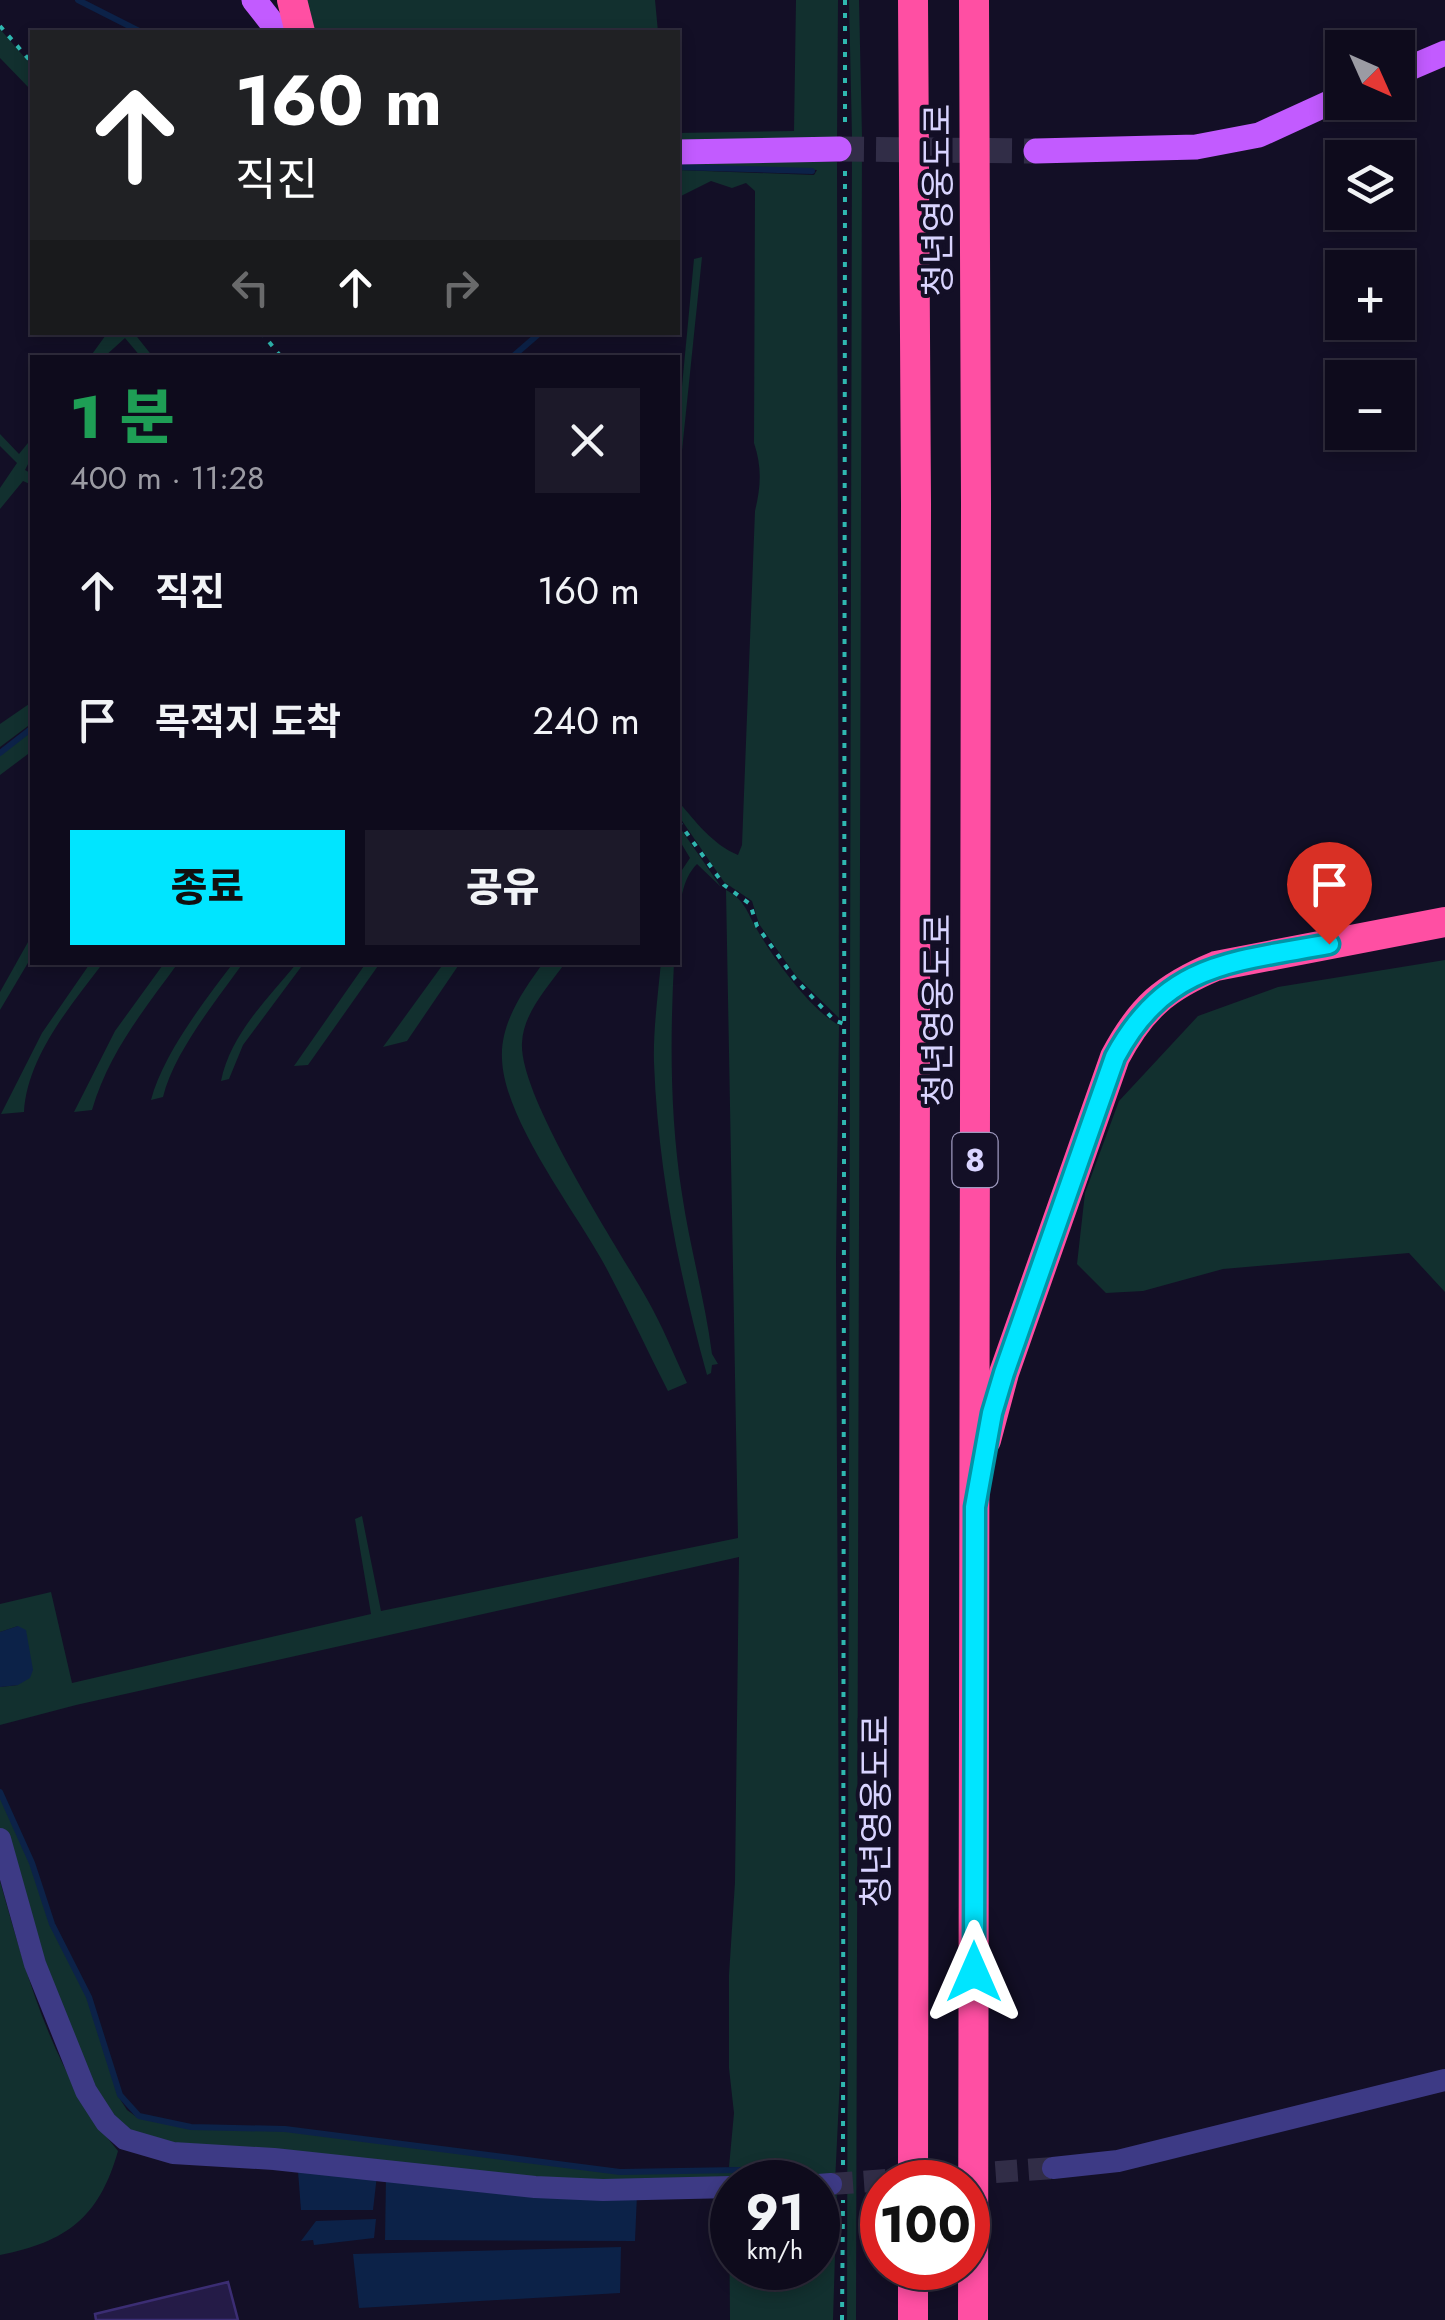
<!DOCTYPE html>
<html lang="ko">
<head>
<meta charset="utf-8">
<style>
  body { margin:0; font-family:Jost,"Noto Sans KR",sans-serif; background:#1c1929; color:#f1f3f6; height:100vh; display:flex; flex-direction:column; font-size:38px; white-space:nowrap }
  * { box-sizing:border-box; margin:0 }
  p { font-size:32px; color:#9b9ba3 }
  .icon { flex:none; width:55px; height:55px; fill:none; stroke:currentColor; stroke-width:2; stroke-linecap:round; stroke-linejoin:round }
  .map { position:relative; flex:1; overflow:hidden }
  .panel { position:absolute; left:30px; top:355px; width:650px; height:610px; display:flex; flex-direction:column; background:#0e0b1c; border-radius:0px; box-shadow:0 5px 15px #0003,0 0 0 2px #2e2b3b }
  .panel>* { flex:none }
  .banner { position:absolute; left:30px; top:30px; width:650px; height:305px; border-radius:0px; box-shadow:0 5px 15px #0003,0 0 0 2px #2e2b3b; background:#202124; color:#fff; overflow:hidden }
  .needle { width:65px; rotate:135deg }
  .fabs { position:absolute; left:1325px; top:30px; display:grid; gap:20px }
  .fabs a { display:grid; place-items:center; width:90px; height:90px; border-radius:0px; background:#0e0b1c; box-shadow:0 5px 15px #0003,0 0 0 2px #2e2b3b; font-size:50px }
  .speed { position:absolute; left:710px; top:2160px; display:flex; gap:20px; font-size:50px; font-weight:700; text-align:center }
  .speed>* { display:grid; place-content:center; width:130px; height:130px; border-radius:50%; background:#0e0b1c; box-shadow:0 5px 15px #0003,0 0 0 2px #2e2b3b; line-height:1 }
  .speed small { font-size:25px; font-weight:400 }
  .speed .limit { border:15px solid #d22; background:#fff; color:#111 }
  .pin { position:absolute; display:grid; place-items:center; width:85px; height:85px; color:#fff; margin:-102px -42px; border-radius:50% 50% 50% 0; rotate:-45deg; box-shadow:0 0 10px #0007 }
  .pin .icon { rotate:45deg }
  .me { position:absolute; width:110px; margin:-55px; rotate:0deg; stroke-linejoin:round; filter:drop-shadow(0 0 8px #0008) }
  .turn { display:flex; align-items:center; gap:35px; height:210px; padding:0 40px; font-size:45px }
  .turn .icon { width:130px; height:130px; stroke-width:2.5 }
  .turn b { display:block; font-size:70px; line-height:85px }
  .lanes { display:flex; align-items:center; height:95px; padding:0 40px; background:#0003; justify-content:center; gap:50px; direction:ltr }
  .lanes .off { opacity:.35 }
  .round { display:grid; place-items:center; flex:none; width:105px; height:105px; border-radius:0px; background:#1c1929 }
  .overview { display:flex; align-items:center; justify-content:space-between; height:170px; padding:0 40px }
  h1 { font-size:60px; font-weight:800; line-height:75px; color:#1e9e55 }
  .button { display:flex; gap:20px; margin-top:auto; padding:20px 40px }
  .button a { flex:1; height:115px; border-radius:0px; background:#00e5ff; color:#111; font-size:40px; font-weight:800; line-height:115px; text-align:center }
  .button a+a { background:#1c1929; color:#f1f3f6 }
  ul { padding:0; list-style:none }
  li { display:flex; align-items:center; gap:30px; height:130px; padding:0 40px }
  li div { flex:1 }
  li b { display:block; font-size:38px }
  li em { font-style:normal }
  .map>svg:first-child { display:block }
  .green { fill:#12302f }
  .water { fill:#0c2248 }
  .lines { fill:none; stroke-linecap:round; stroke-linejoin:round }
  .stream { stroke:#0c2248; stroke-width:6 }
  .building { fill:#241b47; stroke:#3b2d73; stroke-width:2.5 }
  .minor-tunnel { stroke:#312d47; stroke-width:22; stroke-dasharray:22 11; stroke-linecap:butt }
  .major-tunnel { stroke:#312d47; stroke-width:25; stroke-dasharray:25 12; stroke-linecap:butt }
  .path { stroke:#2fb8b0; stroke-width:4; stroke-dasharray:5 8; stroke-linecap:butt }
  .minor { stroke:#3d3a85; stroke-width:22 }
  .major { stroke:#c25bff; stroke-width:25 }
  .highway { stroke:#ff4fa3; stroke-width:30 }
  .route-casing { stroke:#0095a6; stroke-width:25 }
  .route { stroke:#00e5ff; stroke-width:18 }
  .labels { text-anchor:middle; stroke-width:8; stroke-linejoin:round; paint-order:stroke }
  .shield { fill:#130f26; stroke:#9e99be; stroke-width:2.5 }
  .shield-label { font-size:32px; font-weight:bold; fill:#d9d4ff }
  .street-label { font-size:35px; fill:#d9d4ff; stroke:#130f26 }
</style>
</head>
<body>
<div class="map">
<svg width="1445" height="2320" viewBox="0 0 1445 2320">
  <rect width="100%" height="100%" fill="#130f26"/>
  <g class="green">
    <path d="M301 0H655L658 32H311Z"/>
    <path d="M796 0H838L837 144H678V133L794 131Z"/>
    <path d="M849 0H859L862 137 856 2320H847L852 137Z"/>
    <path d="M0 29 32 66V91L0 58Z"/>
    <path d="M678 160 837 162 839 1018 796 976 759 924 752 901 724 882 678 815V801C696 822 712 844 738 855L742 845 755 511C761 486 762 467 754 443L755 191 746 183 732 188 711 181 681 196 678 192V170L814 175 817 170 678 164Z"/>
    <path d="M702 257 678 489V429L694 259Z"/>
    <path d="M108 332 134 333 153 357H141L125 338 104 357H90Z"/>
    <path d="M0 434 19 454 32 438V456L25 470 32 474V485L23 481 0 509V488L17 463 0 446Z"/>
    <path d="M32 702V723L0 747V724Z"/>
    <path d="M32 731V751L0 775V755Z"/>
    <path d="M678 825 721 887 697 864C681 880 680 905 678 927V876L690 858 678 838Z"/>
    <path d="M726 890C744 900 746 909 755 926 771 955 810 1010 839 1025L836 1259 840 2078 835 2183 606 2186 170 2149 127 2136 80 2062 0 1831V1796L30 1864 51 1925 87 1998 118 2096 127 2110 138 2118 191 2129 285 2131 620 2174 743 2171 741 2167H729L734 2113 729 2068V1975L735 1882 739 1557 76 1705 0 1725V1687L18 1685V1626L0 1632V1604L51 1592 72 1683 371 1614 355 1519 362 1516 381 1611 738 1538Z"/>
    <path d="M32 935V956L0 1010V992Z"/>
    <path d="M1445 960V1292L1409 1253 1223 1269 1143 1291 1106 1293 1077 1264 1085 1193 1119 1101 1198 1016 1278 987Z"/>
    <path d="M91 962 103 963C71 1005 27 1057 24 1112L1 1114 42 1033Z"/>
    <path d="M165 962 178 963C144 1010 109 1052 92 1110L74 1112 115 1031Z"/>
    <path d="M234 962 243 963C216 1001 174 1052 163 1097L151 1100C163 1054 205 1000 234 962Z"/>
    <path d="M661 962 674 963C670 1040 670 1117 682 1194 690 1248 705 1300 712 1354L718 1364 712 1365 711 1373 707 1375C679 1274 658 1169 654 1063 653 1030 658 995 661 962Z"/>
    <path d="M297 963H304L243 1045 229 1079 221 1081C230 1035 268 998 297 963Z"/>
    <path d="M366 963H380L308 1065 294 1066Z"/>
    <path d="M444 963H460L407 1041 383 1047Z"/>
    <path d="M543 963H565C548 987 523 1013 522 1043 519 1097 617 1246 647 1299 662 1325 674 1355 687 1383L668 1391C646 1348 626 1304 603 1262 573 1208 504 1119 502 1059 500 1023 523 991 543 963Z"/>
    <path d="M0 1881C27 1977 53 2073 118 2151 99 2218 66 2242 0 2255Z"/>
    <path d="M837 2189 833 2320H730L729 2193H732V2268H818V2190Z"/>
  </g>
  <g class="water">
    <path d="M18 1626 26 1630 33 1670 30 1678 18 1685 0 1687V1632Z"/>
    <path d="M298 2171 377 2175 373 2210H301Z"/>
    <path d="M386 2176 637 2194 635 2241 385 2240Z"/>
    <path d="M376 2219 374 2238 314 2245 313 2240 301 2241 316 2221Z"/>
    <path d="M621 2247 620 2293 359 2308 353 2254Z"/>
  </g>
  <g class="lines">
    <g class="stream">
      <path d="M78 0 141 32"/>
      <path d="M678 167 812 171"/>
      <path d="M511 358 541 332"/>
      <path d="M0 753 32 728"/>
      <path d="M0 1792 32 1863 52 1924 89 1997 120 2095 139 2116 191 2127 285 2129 620 2172 740 2170"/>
    </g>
  </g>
  <path class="building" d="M228 2282 238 2320H96L95 2314Z"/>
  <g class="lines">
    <path class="minor-tunnel" d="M831 2184 1053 2168"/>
    <path class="major-tunnel" d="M839 149 1036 151"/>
    <g class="path">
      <path d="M845 0V130"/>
      <path d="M0 26 32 63"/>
      <path d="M261 332 282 358"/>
      <path d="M678 821 724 885 750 904 757 926 795 979 834 1020 844 1024"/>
      <path d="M843 2165 845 170"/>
      <path d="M842 2320 843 2200"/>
    </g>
    <g class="minor">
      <path d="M0 1839 35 1964 86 2091 106 2122 125 2139 173 2153 274 2159 535 2187 603 2190 732 2187"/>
      <path d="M1053 2168 1118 2161 1445 2080"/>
      <path d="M818 2185 831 2184"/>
    </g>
    <g class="major">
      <path d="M254 0 279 32"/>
      <path d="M1398 73 1445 53"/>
      <path d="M1036 151 1196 147 1259 135 1342 97"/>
      <path d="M678 152 839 149"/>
    </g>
    <g class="highway">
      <path d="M292 0 300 32"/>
      <path d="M986 1440 1004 1373 1115 1057C1141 1008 1165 987 1216 966L1445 922"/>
      <path d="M913 2182 916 504 913 0"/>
      <path d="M913 2320V2268"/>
      <path d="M973 2320 976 503 974 0"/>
    </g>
  </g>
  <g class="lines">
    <g class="route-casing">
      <path id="route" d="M974 1972 975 1507 992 1413 1004 1373 1115 1057C1166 962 1233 962 1329 944"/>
    </g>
    <use href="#route" class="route"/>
  </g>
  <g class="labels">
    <rect class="shield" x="952.5" y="1133" width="45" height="54" rx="8"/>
    <g class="shield-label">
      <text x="975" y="1171">8</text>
    </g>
    <g class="street-label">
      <text transform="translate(938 200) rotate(-90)" y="12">청년영웅도로</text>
      <text transform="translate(938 1010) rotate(-90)" y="12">청년영웅도로</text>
      <text transform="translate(876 1811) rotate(-90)" y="12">청년영웅도로</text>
    </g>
  </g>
</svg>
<div class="fabs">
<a><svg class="needle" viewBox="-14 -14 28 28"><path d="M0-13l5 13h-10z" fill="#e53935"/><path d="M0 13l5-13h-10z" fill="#9b9ba3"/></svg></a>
<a><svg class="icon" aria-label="layers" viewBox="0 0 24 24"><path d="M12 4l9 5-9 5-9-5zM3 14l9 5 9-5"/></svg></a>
<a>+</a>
<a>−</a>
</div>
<div class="speed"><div>91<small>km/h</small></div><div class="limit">100</div></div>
<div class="pin" style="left:1329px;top:944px;background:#d93025"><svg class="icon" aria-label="arrive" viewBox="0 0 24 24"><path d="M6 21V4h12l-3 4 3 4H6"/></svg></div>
<svg class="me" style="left:974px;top:1972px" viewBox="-20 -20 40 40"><path d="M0-17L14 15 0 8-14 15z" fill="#00e5ff" stroke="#fff" stroke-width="4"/></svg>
<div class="banner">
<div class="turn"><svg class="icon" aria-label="ahead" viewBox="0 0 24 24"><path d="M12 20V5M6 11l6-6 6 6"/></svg><div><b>160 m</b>직진</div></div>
<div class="lanes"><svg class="icon off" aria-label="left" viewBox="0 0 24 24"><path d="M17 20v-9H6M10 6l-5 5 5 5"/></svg><svg class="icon" aria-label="ahead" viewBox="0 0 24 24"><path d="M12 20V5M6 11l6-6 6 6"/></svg><svg class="icon off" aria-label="right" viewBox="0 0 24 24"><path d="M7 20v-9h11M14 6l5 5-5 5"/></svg></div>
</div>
<section class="panel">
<div class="overview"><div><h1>1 분</h1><p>400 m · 11:28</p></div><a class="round"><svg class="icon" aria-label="close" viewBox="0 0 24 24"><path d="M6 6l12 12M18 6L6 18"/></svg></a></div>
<ul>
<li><svg class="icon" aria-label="ahead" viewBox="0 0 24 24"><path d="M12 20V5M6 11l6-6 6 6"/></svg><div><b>직진</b></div><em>160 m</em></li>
<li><svg class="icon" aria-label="arrive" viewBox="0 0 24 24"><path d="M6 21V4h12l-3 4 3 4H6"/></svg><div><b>목적지 도착</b></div><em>240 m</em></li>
</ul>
<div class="button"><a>종료</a><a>공유</a></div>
</section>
</div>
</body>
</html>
